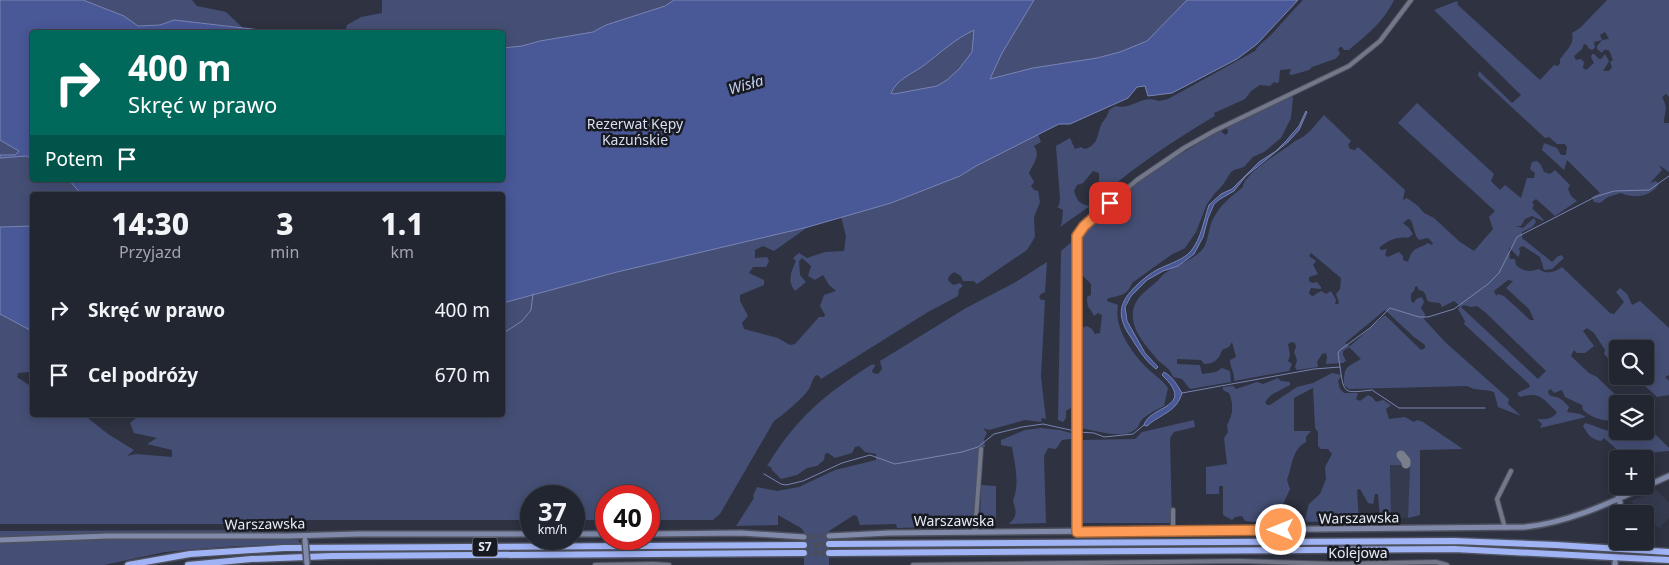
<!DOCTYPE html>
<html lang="pl">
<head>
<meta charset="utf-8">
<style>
  body { margin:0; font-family:"Noto Sans",sans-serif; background:#2e323d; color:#f1f3f6; height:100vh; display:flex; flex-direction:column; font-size:19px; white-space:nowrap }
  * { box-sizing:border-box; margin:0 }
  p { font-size:16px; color:#a2a5ab }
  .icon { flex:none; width:28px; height:28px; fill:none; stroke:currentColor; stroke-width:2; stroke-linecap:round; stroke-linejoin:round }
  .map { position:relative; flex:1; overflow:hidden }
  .panel { position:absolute; left:30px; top:192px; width:475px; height:225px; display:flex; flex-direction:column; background:#222631; border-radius:5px; box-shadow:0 2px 12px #0003,0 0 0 1px #3f434d }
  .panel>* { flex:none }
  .top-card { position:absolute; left:30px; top:30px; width:475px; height:152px; border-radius:5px; box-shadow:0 2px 12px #0003,0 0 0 1px #3f434d; background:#00695c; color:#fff; overflow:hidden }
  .tools { position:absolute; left:1609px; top:340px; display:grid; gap:10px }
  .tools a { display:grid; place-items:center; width:45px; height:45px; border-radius:5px; background:#222631; box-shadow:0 2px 12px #0003,0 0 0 1px #3f434d; font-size:25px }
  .speed { position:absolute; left:520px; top:485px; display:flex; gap:10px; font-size:25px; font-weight:700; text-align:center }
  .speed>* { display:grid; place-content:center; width:65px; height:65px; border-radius:50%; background:#222631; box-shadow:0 2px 12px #0003,0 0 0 1px #3f434d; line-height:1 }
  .speed small { font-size:12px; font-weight:400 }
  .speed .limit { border:8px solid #d22; background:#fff; color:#111 }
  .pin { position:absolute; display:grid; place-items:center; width:42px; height:42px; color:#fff; margin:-21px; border-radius:10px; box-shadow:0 2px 8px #0006 }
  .me { position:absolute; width:55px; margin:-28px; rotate:270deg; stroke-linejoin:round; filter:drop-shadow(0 0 4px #0008) }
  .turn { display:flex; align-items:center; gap:18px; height:105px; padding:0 15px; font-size:22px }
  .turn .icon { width:65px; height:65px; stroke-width:2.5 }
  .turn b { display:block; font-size:35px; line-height:42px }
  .then { display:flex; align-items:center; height:48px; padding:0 15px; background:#0003; gap:10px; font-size:19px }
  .eta { display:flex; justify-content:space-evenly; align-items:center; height:85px; text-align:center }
  .eta b { font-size:30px; font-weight:800; line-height:35px }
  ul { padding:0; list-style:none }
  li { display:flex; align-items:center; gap:15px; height:65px; padding:0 15px }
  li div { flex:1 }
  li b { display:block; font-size:19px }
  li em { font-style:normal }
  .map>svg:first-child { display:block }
  .built { fill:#353b4f }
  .green { fill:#454f75; fill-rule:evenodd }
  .water { fill:#495897; stroke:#7984b3; fill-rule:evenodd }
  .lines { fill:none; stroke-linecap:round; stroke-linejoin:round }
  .stream { stroke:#7984b3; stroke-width:1 }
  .taxiway { stroke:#7a7d8a; stroke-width:9 }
  .secondary-tunnel { stroke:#4a4e5c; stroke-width:5; stroke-dasharray:5 2.5; stroke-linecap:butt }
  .highway-tunnel { stroke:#4a4e5c; stroke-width:6; stroke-dasharray:6 3; stroke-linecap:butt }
  .street-casing { stroke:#4d505d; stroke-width:6 }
  .secondary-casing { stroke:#4d505d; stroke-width:8 }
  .highway-casing { stroke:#4d505d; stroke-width:9 }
  .street { stroke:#727789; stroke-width:4 }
  .secondary { stroke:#8089a9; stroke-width:5 }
  .highway { stroke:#a0b3f5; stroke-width:6 }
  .secondary-bridge-casing { stroke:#4d505d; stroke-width:8; stroke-linecap:butt }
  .secondary-bridge { stroke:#8089a9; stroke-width:5 }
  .route-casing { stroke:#a56539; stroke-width:12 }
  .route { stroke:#fe9c57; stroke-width:9 }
  .labels { text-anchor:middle; stroke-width:5; stroke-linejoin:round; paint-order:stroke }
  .shield { fill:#181a21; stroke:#aaacb5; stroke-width:1 }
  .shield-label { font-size:12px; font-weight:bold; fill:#e8ebf5 }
  .park-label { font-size:14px; fill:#d8def1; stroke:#181a21 }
  .street-label { font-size:14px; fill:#e8ebf5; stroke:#181a21 }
  .water-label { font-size:15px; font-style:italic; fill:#c1cdf2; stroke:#181a21 }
</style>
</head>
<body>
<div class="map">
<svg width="1669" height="565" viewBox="0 0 1669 565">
  <rect width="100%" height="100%" fill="#2e3241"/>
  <g class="built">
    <path d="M1410 464 1408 518H1391L1390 465Z"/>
    <path d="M1656 490 1669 502V518L1659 528 1631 501Z"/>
  </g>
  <g class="green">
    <path d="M0 0 107 10 83 0H192L197 6 226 12 244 29 174 20 160 25 32 32V180H502V32H345L347 25 361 17 382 13V0H1295L1257 44 1237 59 1172 93 1148 96 1145 86 1137 87 1128 98 1070 124H1059L1038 134 1041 142 1034 146C1041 155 1033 164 1029 173L1034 182 1031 186 1034 190 1038 191 1040 202 1034 217 1035 237 1027 250 977 284 974 281H963L961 276 954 272 949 276 948 280 953 285 960 283 963 286 959 289 958 296 928 312 821 379 819 376 816 375C811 381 812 384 809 389 804 397 782 416 774 421L720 514 713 520H649V496H606V520H574V496H531V520H311L255 524H0ZM32 195H502V415H133L136 418 130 423 134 433 157 438 147 444 172 450V457L136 454 127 456 134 450 108 434 84 415H32V387L17 377 18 373 28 372 32 374ZM841 217 846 236 844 251 825 252 807 258 799 253 793 258 796 261C791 271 787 282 795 291L806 282 800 275 799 261 802 258 811 266 808 276 815 280 823 275 829 285 836 291 824 295 820 306 825 315 824 317H819L795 344 790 345 778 338 744 329 742 323 748 316 740 301V295L764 285V280L749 273 753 267H766L769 261 767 257 755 258V250L763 246 774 251 808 227Z"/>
    <path d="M1303 0H1394C1383 23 1367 34 1349 50H1344L1342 47H1340L1338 49 1340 54 1335 59 1312 67 1309 70 1292 75 1289 74 1291 69 1280 70 1279 82 1277 83 1274 82 1270 86 1260 85 1251 91 1245 99 1214 113 1215 116C1173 141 1136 165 1099 198V173L1093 171 1083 183 1077 185 1074 191C1077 201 1079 204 1090 206L1060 227 1062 222 1063 210 1057 207 1059 205 1060 199 1056 146 1070 138 1075 149 1081 147 1085 149C1098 145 1097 136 1101 125 1103 120 1108 117 1109 110L1115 106C1135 110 1140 94 1159 101L1168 99 1255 51C1259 44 1265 41 1271 35 1282 23 1292 11 1303 0Z"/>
    <path d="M1607 0H1669V97L1666 94 1662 97C1669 109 1664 112 1664 123H1669V172L1659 165 1662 170 1650 183 1656 181 1659 184C1650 197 1635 199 1621 193L1608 197 1600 203 1594 202 1592 197 1600 193 1567 160 1564 170 1542 150 1544 143 1557 148 1561 155H1566L1567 147 1565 144H1557L1549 137 1545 138 1478 76 1479 71 1512 103 1521 95 1434 10 1457 1 1458 5 1540 80 1554 65 1558 66 1560 63V59C1566 51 1575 44 1572 33L1580 28ZM1605 32 1609 39 1602 40 1597 46V49L1602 53 1604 50C1611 49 1610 54 1613 60L1610 62 1612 67 1609 71H1603L1609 61 1605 54 1601 59H1599L1594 54H1592L1591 57 1594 63 1586 70 1583 68 1584 62 1581 59 1576 60 1574 56 1582 49 1584 44 1587 45 1588 48 1592 50 1595 48 1594 42 1602 40 1600 35Z"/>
    <path d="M1292 96 1293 98 1291 118 1281 138 1264 152 1253 157 1244 167 1234 170 1231 172 1222 186 1215 193 1207 204 1196 232 1185 248 1171 255 1132 283C1128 295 1119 296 1108 298L1107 301 1118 305C1114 326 1129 349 1143 364 1151 373 1161 378 1168 388L1164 406C1158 409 1144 416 1141 421 1139 423 1139 426 1137 428 1124 441 1095 430 1080 428L1079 329 1087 326 1092 329 1095 334 1100 333 1102 315 1098 313 1094 316C1090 306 1087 311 1087 297L1091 295V284L1083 276 1079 275 1078 239 1080 232 1133 185 1154 170 1220 130 1225 135 1228 133V130L1224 127Z"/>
    <path d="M1417 103 1494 174 1491 181 1500 190 1505 185 1521 198 1527 178H1534L1535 173 1530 169 1532 162 1537 161 1541 165 1544 172 1550 174 1555 170 1570 185 1568 189 1571 196 1577 201 1555 216 1536 199 1532 202 1534 205 1532 208 1544 220 1543 221 1532 216 1525 219 1521 226H1515L1523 228 1534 218 1536 222 1532 227 1522 232V238L1552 262 1557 257 1561 255 1564 258 1552 269 1544 270 1540 257 1523 246 1519 248 1520 253 1518 257 1509 247 1510 259H1515L1516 265C1524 272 1529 272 1539 269 1546 275 1556 272 1562 267L1610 313 1614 314 1624 302 1616 292 1620 288 1627 294 1632 305 1640 301 1669 328V375L1665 377 1669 381V395L1657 397 1634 376H1645V349H1618L1617 368 1604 354 1605 350 1594 333 1587 328 1583 331 1594 346 1585 353H1577L1574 350 1571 356 1589 373 1597 377 1625 404H1618L1617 419C1606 423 1592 418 1583 410L1582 405 1565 397 1562 390 1554 393 1551 389 1548 391 1549 395C1561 399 1559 396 1569 407L1567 412 1580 414 1586 417 1540 428 1542 424 1537 419C1545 420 1553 419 1557 412 1543 399 1540 391 1520 397L1517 393 1530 387 1529 384 1464 324 1465 321 1458 309 1460 306 1454 301 1442 307 1440 303 1430 302 1427 300C1426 295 1425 291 1419 290L1417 286 1415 287 1414 291 1411 294V301L1414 303 1416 299 1422 297 1424 302 1421 308 1425 314 1424 319 1445 342 1509 399 1508 404 1521 416 1498 407 1494 392C1484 389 1476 391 1467 386L1349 389 1344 385C1344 366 1346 368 1361 359L1349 347 1343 351V355L1346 361 1343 363 1326 364 1327 357 1326 353 1322 354 1317 362 1318 367 1297 370 1295 367 1297 360 1294 352 1296 347 1295 343 1292 342 1288 344 1290 355 1288 361 1292 364 1289 371 1234 381C1235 373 1230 368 1230 360L1236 357 1232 342 1229 347 1222 350C1219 360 1213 364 1204 364L1201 360 1177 359V364L1200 365 1202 374 1216 372 1222 368 1230 371 1231 382 1190 389 1182 379 1173 377C1169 366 1163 366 1156 358 1147 347 1134 333 1133 319 1131 300 1144 293 1156 282 1159 280 1161 276 1164 274 1175 265 1189 262 1200 252 1208 246 1208 230 1212 221 1219 206 1230 197 1243 187 1244 173 1283 151 1295 141 1308 136 1315 125 1324 115L1351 141 1348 145 1350 149 1355 150 1358 147 1405 190 1403 200 1407 198 1418 206 1424 213 1434 218 1460 242 1474 251 1493 229 1489 217 1495 211 1398 123ZM1408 219 1411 220 1416 236 1419 240 1428 238 1433 243 1432 245 1428 243C1415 250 1412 248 1408 262L1403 260V256L1399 252 1388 257 1385 255 1387 249 1381 250 1379 248C1387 241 1397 236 1408 238L1413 234 1409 228 1403 223ZM1311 253 1341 278 1340 289 1336 294 1339 302 1338 304H1335L1336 300 1331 291 1326 294 1321 291 1313 296 1310 295 1309 292 1311 288 1321 289V287L1317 282 1312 283 1309 281V277L1318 274 1313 265 1316 261 1309 256ZM1508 280 1513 281 1506 288 1529 309 1534 320H1530L1504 296 1498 294 1496 296 1494 291ZM1464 305 1471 307 1477 306 1486 313 1546 371 1538 379 1461 307ZM1385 310 1414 337 1425 345V348L1421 350 1385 315 1350 346 1345 343Z"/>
    <path d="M1075 239V244L1071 247 1074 250V406L1066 411V418L1063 422 1058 420 1061 251Z"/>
    <path d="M1047 262 1045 292 1041 294 1039 296 1041 300H1045L1041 377 1046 419 1042 418 1041 422 1025 420 989 430 983 428 987 433 984 439 985 447H980L974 523 972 526 897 528 896 524 860 525 857 516 854 515 829 531V565H804V532L801 528 778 515V525L736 526 754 498 753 496 757 487 777 491 799 487 835 470 876 460V454L865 452 859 446 855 447 852 453 835 458 828 453 825 454 824 460 817 466 807 468 797 475 781 479 772 470 771 467 767 466C797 417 824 395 871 365L874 364 875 366 872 371 873 373 878 374 882 369 880 361 966 308 1014 283Z"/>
    <path d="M1332 373 1342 375 1338 381 1340 389 1344 393H1358L1356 399 1360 401 1368 395 1372 397 1376 402 1383 400 1391 405 1386 409 1389 419 1405 417 1414 422 1417 420 1423 422 1463 449 1420 450V515L1408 518 1410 465H1390L1391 518H1380L1378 494H1375L1373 504 1368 503 1360 489 1357 490 1359 520 1307 522 1305 519 1309 504 1320 494 1326 479 1325 467 1332 454 1328 449H1321L1318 446V432L1315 428 1313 388 1294 398V431H1311L1306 437V442C1292 449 1292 467 1287 480L1290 489 1275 522H1265L1259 519 1255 522 1245 521 1242 516 1235 517 1232 520 1223 515V486H1219V494H1206V467L1227 464 1224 438 1228 432 1227 425C1233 415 1234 405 1229 393L1223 390V387L1233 386 1236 389 1257 382 1263 384 1278 378 1281 381 1290 382V385L1271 395 1265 402 1267 405H1270L1297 387 1313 383Z"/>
    <path d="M1194 420 1195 427 1174 432 1170 438 1172 523H1082L1080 440 1135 439 1142 432Z"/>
    <path d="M1585 423C1594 425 1602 430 1613 432L1617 428 1618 431H1645V424L1669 448V451L1623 455 1604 438 1601 441C1591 439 1588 435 1583 426Z"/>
    <path d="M1041 428 1060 430 1074 434V440L1070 439 1062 440 1056 449 1048 448 1044 456 1046 523 1009 524C1018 516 1016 511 1013 501 1020 483 1015 465 1012 447L1001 445V440L1025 430Z"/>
    <path d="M981 485 996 486V524H980Z"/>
    <path d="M267 530 258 531 259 534 5 538 0 536V531Z"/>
    <path d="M158 538H292V539L298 540 301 544 236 546 187 550 165 552 104 565H0V544L4 542Z"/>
  </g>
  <g class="water">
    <path d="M0 0H83L124 16 138 26 160 25 174 20 278 32H32V160L27 156 0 158V155H15L19 151 0 140Z"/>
    <path d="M674 0H1034L1002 53 990 79 1033 68 1097 58 1120 52 1147 41 1187 0H1298L1257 44 1237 59 1172 93 1148 96 1145 86 1137 87 1128 98 1070 124H1059L976 166 960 176 891 203 808 227 617 272 503 303 502 195H82L69 180H502L503 48 522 46 540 41 593 32 606 25 665 6ZM974 30 972 52 959 69 947 80 937 86 894 94 891 93C897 79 912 74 923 66 940 53 955 39 974 30Z"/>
    <path d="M1306 111 1307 112 1299 130 1288 142 1246 176 1234 191 1220 199 1214 204 1208 218 1203 237 1194 254 1178 266 1163 271 1147 280 1131 296 1125 307 1127 321 1145 353 1158 367 1156 369C1143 359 1137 346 1128 333 1115 311 1122 299 1139 283 1146 277 1153 271 1161 268 1171 263 1183 260 1191 251 1201 239 1204 220 1209 205L1221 194 1232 189 1259 162 1276 151 1286 141 1299 126Z"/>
    <path d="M32 226V331L0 314V227Z"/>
    <path d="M1164 372C1173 377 1177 385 1182 393 1176 413 1160 414 1147 426L1144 425C1150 405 1197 408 1162 375Z"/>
  </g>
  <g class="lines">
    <g class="stream">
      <path d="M502 334 522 321 531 310 533 294"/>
      <path d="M1340 367 1338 353 1340 350 1370 328 1390 308 1419 317H1428L1454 309 1488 284 1499 273 1517 237 1595 197 1614 191 1649 190 1669 176"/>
      <path d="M1182 393 1314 369 1340 367C1344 395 1344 393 1372 390L1399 408H1485"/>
      <path d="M1079 432 1094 433 1104 437 1133 434 1144 425"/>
      <path d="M764 474 781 484 786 485 803 481 842 463 870 455 895 464 962 452 978 447 994 434 1022 427 1043 424 1075 431"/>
    </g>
    <path class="taxiway" d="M1401 455 1406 461V464"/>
    <g class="secondary-tunnel">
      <path d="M804 537 829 536"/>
      <path d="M1615 559 1617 539"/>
    </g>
    <g class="highway-tunnel">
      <path d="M804 545 829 544"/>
      <path d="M804 553H829"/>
    </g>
    <g class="street-casing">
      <g id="street">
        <path d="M1505 528 1497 499 1511 471"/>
        <path d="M1173 531V510"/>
        <path d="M975 532 981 449"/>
        <path d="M1077 532V236L1081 228 1137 180 1184 148 1214 131 1349 66 1380 41 1411 0"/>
        <path d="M595 565 653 564 669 565"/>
        <path d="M913 565 1239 561 1338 564 1436 562 1447 565"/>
      </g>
    </g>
    <g class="secondary-casing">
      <g id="secondary">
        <path d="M1618 498 1620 502 1619 514"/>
        <path d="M574 534H606"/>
        <path d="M649 534 741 533 804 537"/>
        <path d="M829 536 889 533 1525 527C1576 522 1623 496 1669 476"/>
        <path d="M1617 539 1618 532"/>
        <path d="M0 540 108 536H288L358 534H531"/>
        <path d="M1615 565V562"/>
      </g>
    </g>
    <g class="highway-casing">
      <g id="highway">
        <path d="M829 544 1454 541 1556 545 1669 552"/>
        <path d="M829 553 1454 549 1669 560"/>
        <path d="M128 565 190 554 284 548 804 545"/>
        <path d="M188 565 251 559 332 556 804 553"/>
      </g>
    </g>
    <use href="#street" class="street"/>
    <use href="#secondary" class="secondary"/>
    <use href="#highway" class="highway"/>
    <g class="secondary-bridge-casing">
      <path id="secondary-bridge" d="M305 540 307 564"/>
    </g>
    <use href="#secondary-bridge" class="secondary-bridge"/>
  </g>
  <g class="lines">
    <g class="route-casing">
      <path id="route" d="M1110 203 1084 226 1077 236V532L1281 530"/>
    </g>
    <use href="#route" class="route"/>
  </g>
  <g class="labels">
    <rect class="shield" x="472.5" y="537.5" width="25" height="19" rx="4"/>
    <g class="shield-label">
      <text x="485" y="551">S7</text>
    </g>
    <g class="park-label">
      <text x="635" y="129">Rezerwat Kępy<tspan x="635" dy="16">Kazuńskie</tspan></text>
    </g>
    <g class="street-label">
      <text transform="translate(1359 518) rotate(-1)" y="5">Warszawska</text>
      <text x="954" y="526">Warszawska</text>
      <text transform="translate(265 524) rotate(-1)" y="5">Warszawska</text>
      <text x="1358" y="558">Kolejowa</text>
    </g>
    <g class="water-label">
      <text transform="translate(746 85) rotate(-16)" y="5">Wisła</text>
    </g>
  </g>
</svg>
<div class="tools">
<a><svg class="icon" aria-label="search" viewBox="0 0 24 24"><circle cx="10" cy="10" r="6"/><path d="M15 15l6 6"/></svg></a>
<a><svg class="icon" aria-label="layers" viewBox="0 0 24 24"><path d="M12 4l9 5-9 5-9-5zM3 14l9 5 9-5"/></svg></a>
<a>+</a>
<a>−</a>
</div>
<div class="speed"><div>37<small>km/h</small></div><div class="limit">40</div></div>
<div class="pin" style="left:1110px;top:203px;background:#d93025"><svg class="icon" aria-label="arrive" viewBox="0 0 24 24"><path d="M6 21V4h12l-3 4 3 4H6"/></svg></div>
<svg class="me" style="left:1281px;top:530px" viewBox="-20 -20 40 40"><circle r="17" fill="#fe9c57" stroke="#fff" stroke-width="3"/><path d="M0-11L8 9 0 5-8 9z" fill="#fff"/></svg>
<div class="top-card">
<div class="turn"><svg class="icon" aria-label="right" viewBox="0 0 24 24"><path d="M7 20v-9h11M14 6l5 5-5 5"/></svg><div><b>400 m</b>Skręć w prawo</div></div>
<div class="then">Potem<svg class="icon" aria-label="arrive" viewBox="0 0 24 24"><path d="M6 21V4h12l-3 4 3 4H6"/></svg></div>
</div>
<section class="panel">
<div class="eta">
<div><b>14:30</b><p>Przyjazd</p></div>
<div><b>3</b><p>min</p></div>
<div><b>1.1</b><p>km</p></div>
</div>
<ul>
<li><svg class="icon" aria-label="right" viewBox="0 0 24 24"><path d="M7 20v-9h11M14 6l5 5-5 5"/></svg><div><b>Skręć w prawo</b></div><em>400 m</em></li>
<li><svg class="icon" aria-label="arrive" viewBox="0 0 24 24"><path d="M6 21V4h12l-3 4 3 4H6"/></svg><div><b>Cel podróży</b></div><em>670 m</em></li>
</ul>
</section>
</div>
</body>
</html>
